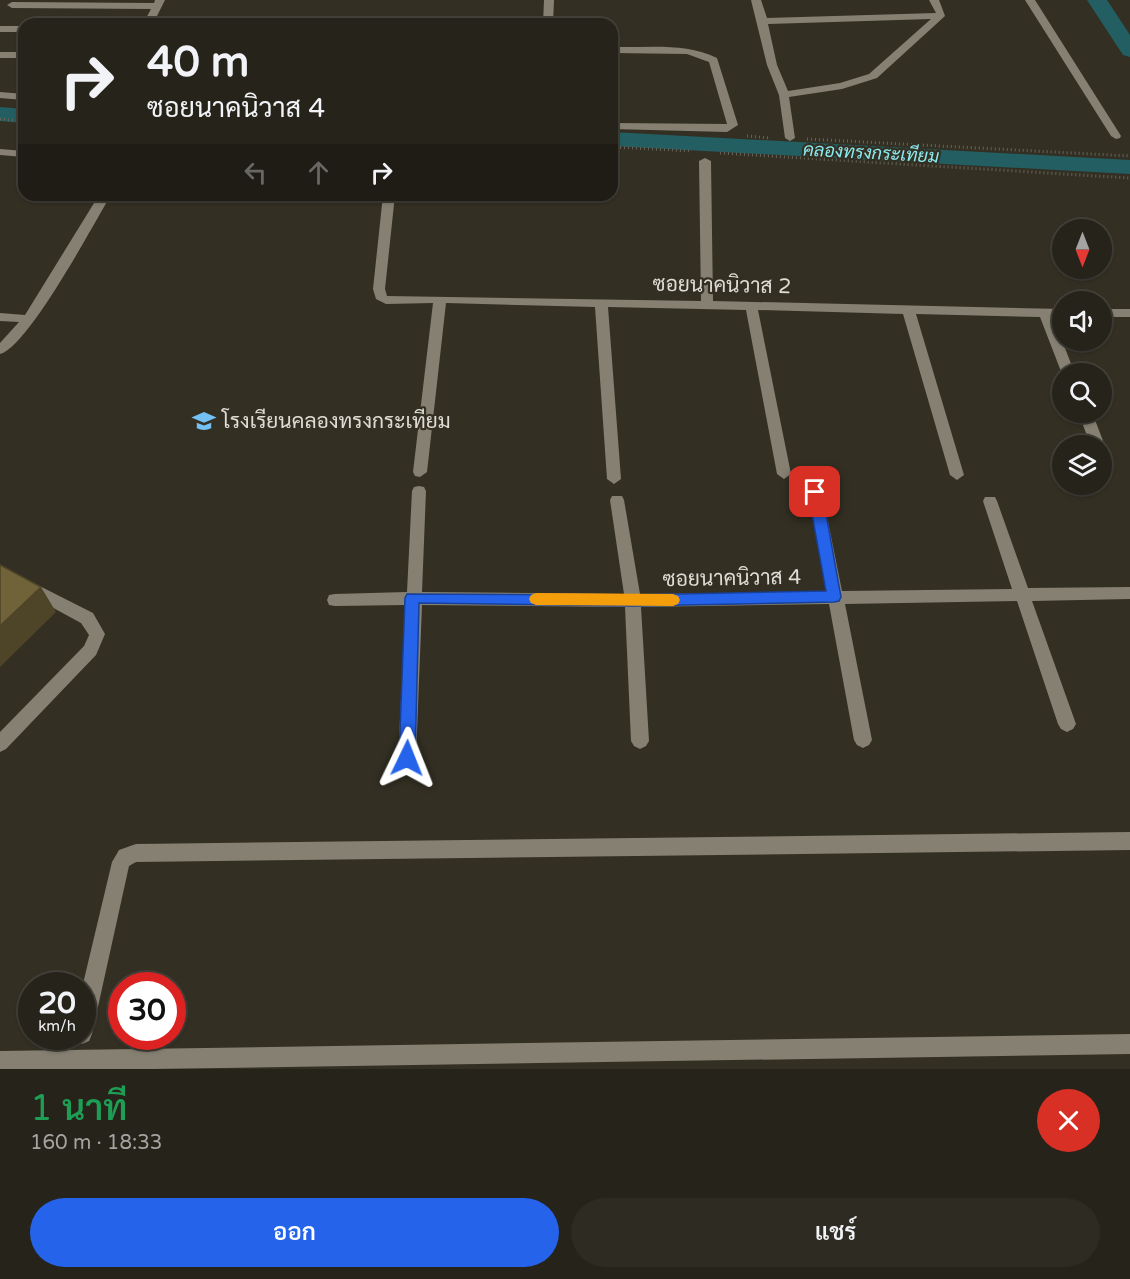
<!DOCTYPE html>
<html lang="th">
<head>
<meta charset="utf-8">
<style>
  body { margin:0; font-family:"Varela Round",Sarabun,sans-serif; background:#2e2b23; color:#f1f3f6; height:100vh; display:flex; flex-direction:column; font-size:22px; white-space:nowrap }
  * { box-sizing:border-box; margin:0 }
  p { font-size:20px; color:#a4a4a2 }
  .icon { flex:none; width:33px; height:33px; fill:none; stroke:currentColor; stroke-width:2; stroke-linecap:round; stroke-linejoin:round }
  .map { position:relative; height:1069px; overflow:hidden }
  .panel { display:flex; flex-direction:column; background:#26231a; flex:1 }
  .panel>* { flex:none }
  .guide { position:absolute; left:18px; top:18px; width:600px; height:183px; border-radius:18px; box-shadow:0 2px 4px #0004,0 0 0 2px #424039; background:#26231a; color:#f1f3f6; overflow:hidden }
  .needle { width:39px; rotate:180deg }
  .buttons { position:absolute; left:1052px; top:219px; display:grid; gap:12px }
  .buttons a { display:grid; place-items:center; width:60px; height:60px; border-radius:50%; background:#26231a; box-shadow:0 2px 4px #0004,0 0 0 2px #424039; font-size:30px }
  .speed { position:absolute; left:18px; top:972px; display:flex; gap:12px; font-size:30px; font-weight:700; text-align:center }
  .speed>* { display:grid; place-content:center; width:78px; height:78px; border-radius:50%; background:#26231a; box-shadow:0 2px 4px #0004,0 0 0 2px #424039; line-height:1 }
  .speed small { font-size:15px; font-weight:400 }
  .speed .limit { border:9px solid #d22; background:#fff; color:#111 }
  .pin { position:absolute; display:grid; place-items:center; width:51px; height:51px; color:#fff; margin:-26px; border-radius:12px; box-shadow:0 3px 9px #0006 }
  .me { position:absolute; width:66px; margin:-33px; rotate:2deg; stroke-linejoin:round; filter:drop-shadow(0 0 4px #0008) }
  .turn { display:flex; align-items:center; gap:21px; height:126px; padding:0 30px; font-size:27px }
  .turn .icon { width:78px; height:78px; stroke-width:2.5 }
  .turn b { display:block; font-size:42px; line-height:51px }
  .lanes { display:flex; align-items:center; height:57px; padding:0 30px; background:#0003; justify-content:center; gap:30px; direction:ltr }
  .lanes .off { opacity:.35 }
  .round { display:grid; place-items:center; flex:none; width:63px; height:63px; border-radius:32px; background:#2e2b23 }
  .summary { display:flex; align-items:center; justify-content:space-between; height:102px; padding:0 30px }
  h1 { font-size:36px; font-weight:600; line-height:45px; color:#1e9e55 }
  .primary-button { display:flex; gap:12px; margin-top:auto; padding:12px 30px }
  .primary-button a { flex:1; height:69px; border-radius:36px; background:#2563eb; color:#fff; font-size:24px; font-weight:600; line-height:69px; text-align:center }
  .primary-button a+a { background:#2e2b23; color:#f1f3f6 }
  .map>svg:first-child { display:block }
  .lines { fill:none; stroke-linecap:round; stroke-linejoin:round }
  .canal { fill:#225e62; fill-rule:evenodd }
  .path { stroke:#686459; stroke-width:3; stroke-dasharray:1 3; stroke-linecap:butt }
  .minor { fill:#858072; fill-rule:evenodd }
  .shaded-wall { fill:#4e4528 }
  .building { fill:#706239; stroke:#4e4528; stroke-width:1.5 }
  .route { fill:#2563eb; stroke:#184099; stroke-width:1.5 }
  .slow { fill:#f59e0b }
  .labels { text-anchor:middle; stroke-width:4.5; stroke-linejoin:round; paint-order:stroke }
  .far-water-label { font-size:18px; font-style:italic; fill:#8beaf0; stroke:#332f23 }
  .street-label { font-size:21px; fill:#dfdcd5; stroke:#332f23 }
  .poi-label { font-size:21px; fill:#dfdcd5; stroke:#332f23; text-anchor:start }
</style>
</head>
<body>
<div class="map">
<svg width="1130" height="1069" viewBox="0 0 1130 1069">
  <rect width="100%" height="100%" fill="#332f23"/>
  <g class="lines">
    <g class="canal">
      <path d="M1087 0H1107L1130 35V57L1123 55Z"/>
      <path d="M0 107 24 109V123L0 121Z"/>
      <path d="M612 132 1130 160V174L612 146Z"/>
    </g>
    <g class="path">
      <path d="M0 119 24 121"/>
      <path d="M747 136 770 138"/>
      <path d="M807 139 1130 156"/>
      <path d="M612 147 692 151"/>
      <path d="M720 153 1130 178"/>
    </g>
    <g class="minor">
      <path d="M155 0H165L153 24H143L151 9 12 8 7 5 12 2 154 3Z"/>
      <path d="M544 0H554L553 24H543Z"/>
      <path d="M751 0H761L767 18 936 13 929 0H939L945 16 877 78 842 89 789 97 795 138 790 141 785 138 779 95 767 65ZM931 19 869 74 840 83 788 91 777 65 768 24Z"/>
      <path d="M1025 0H1035L1121 136 1120 138 1116 139 1111 136Z"/>
      <rect x="0" y="26" width="24" height="6"/>
      <path d="M612 47C647 48 685 42 717 58L738 125 727 132 612 129V123L727 124 709 62 687 54 612 53Z"/>
      <rect x="0" y="52" width="24" height="6"/>
      <path d="M0 92 24 94V100L0 98Z"/>
      <path d="M0 149 24 151V157L0 155Z"/>
      <path d="M705 158 711 161 713 301 1062 309V317H1053L1075 374H1062L1040 317 916 314 964 475 957 480 950 475 903 314 758 310 791 474 784 479 777 474 746 310 608 307 621 479 614 484 607 479 595 307 446 303 427 472 420 477 415 476 413 472 433 303 386 304 376 299 373 289 383 195H395L385 289 387 296 701 301 699 161Z"/>
      <path d="M99 195H111C93 225 28 347 0 354V343L19 322 0 321V313L25 315Z"/>
      <rect x="1101" y="309" width="29" height="8"/>
      <path d="M1078 412H1092L1105 446 1103 450H1101V446H1091Z"/>
      <path d="M419 486 424 487 426 491 422 592 624 594 610 500 612 496H622L624 500 640 594 826 592 808 492 810 488H820L822 492 842 591 1012 589 983 501 985 497H995L997 501 1028 588 1130 587V599L1032 601 1076 724 1073 729 1067 732 1061 729 1058 724 1017 601 845 604 872 740 869 745 863 748 857 745 854 740 829 604 641 607 649 741 646 746 640 749 634 746 631 741 625 607 422 605 416 757 413 763 407 765 401 763 398 757 406 605 335 606 329 605 327 600 329 595 335 594 407 592 412 491 414 487Z"/>
      <path d="M0 566 93 613 105 634 96 655 6 749 0 752V732L84 646 89 635 81 623 0 579Z"/>
      <path d="M1130 832V850L136 862 129 866 92 1034 89 1041 82 1044 75 1041 73 1036H82V988L112 862 119 850 136 844Z"/>
      <path d="M1130 1034V1054L153 1069H0V1051Z"/>
    </g>
  </g>
  <path class="shaded-wall" d="M41 587 56 612 0 667V626Z"/>
  <path class="building" d="M0 565 41 587 0 626Z"/>
  <path class="route" d="M815 487 822 492 841 597 839 601 834 602 633 606 419 603 415 758 413 763 407 765 401 763 399 758 405 598 407 594 633 595 826 591 808 492Z"/>
  <path class="slow" d="M536 593 673 594 678 596 680 600 678 604 673 606 536 605 531 603 529 599 531 595Z"/>
  <defs>
    <g id="school-bare" transform="scale(1.8)"><path d="M0-5L7-2L0 1L-7-2ZM-4 1L0 2.5L4 1V4Q0 6-4 4Z" fill="#73c1f6" stroke="#332f23" stroke-width="2.5" paint-order="stroke"/></g>
  </defs>
  <g fill-rule="evenodd">
    <use href="#school-bare" x="204" y="421"/>
  </g>
  <g class="labels">
    <g class="far-water-label">
      <text transform="translate(871 153) rotate(3)" y="6">คลองทรงกระเทียม</text>
    </g>
    <g class="street-label">
      <text transform="translate(722 285) rotate(1)" y="7">ซอยนาคนิวาส 2</text>
      <text transform="translate(732 578) rotate(-1)" y="7">ซอยนาคนิวาส 4</text>
    </g>
    <g class="poi-label">
      <text x="222" y="428">โรงเรียนคลองทรงกระเทียม</text>
    </g>
  </g>
</svg>
<div class="buttons">
<a><svg class="needle" viewBox="-14 -14 28 28"><path d="M0-13l5 13h-10z" fill="#e53935"/><path d="M0 13l5-13h-10z" fill="#a4a4a2"/></svg></a>
<a><svg class="icon" aria-label="sound" viewBox="0 0 24 24"><path d="M4 9h4l5-4v14l-5-4H4zM17 9q2 3 0 6"/></svg></a>
<a><svg class="icon" aria-label="search" viewBox="0 0 24 24"><circle cx="10" cy="10" r="6"/><path d="M15 15l6 6"/></svg></a>
<a><svg class="icon" aria-label="layers" viewBox="0 0 24 24"><path d="M12 4l9 5-9 5-9-5zM3 14l9 5 9-5"/></svg></a>
</div>
<div class="speed"><div>20<small>km/h</small></div><div class="limit">30</div></div>
<div class="pin" style="left:815px;top:492px;background:#d93025"><svg class="icon" aria-label="arrive" viewBox="0 0 24 24"><path d="M6 21V4h12l-3 4 3 4H6"/></svg></div>
<svg class="me" style="left:407px;top:758px" viewBox="-20 -20 40 40"><path d="M0-17L14 15 0 8-14 15z" fill="#2563eb" stroke="#fff" stroke-width="4"/></svg>
<div class="guide">
<div class="turn"><svg class="icon" aria-label="right" viewBox="0 0 24 24"><path d="M7 20v-9h11M14 6l5 5-5 5"/></svg><div><b>40 m</b>ซอยนาคนิวาส 4</div></div>
<div class="lanes"><svg class="icon off" aria-label="left" viewBox="0 0 24 24"><path d="M17 20v-9H6M10 6l-5 5 5 5"/></svg><svg class="icon off" aria-label="ahead" viewBox="0 0 24 24"><path d="M12 20V5M6 11l6-6 6 6"/></svg><svg class="icon" aria-label="right" viewBox="0 0 24 24"><path d="M7 20v-9h11M14 6l5 5-5 5"/></svg></div>
</div>
</div>
<section class="panel">
<div class="summary"><div><h1>1 นาที</h1><p>160 m · 18:33</p></div><a class="round" style="background:#d93025;color:#fff"><svg class="icon" aria-label="close" viewBox="0 0 24 24"><path d="M6 6l12 12M18 6L6 18"/></svg></a></div>
<div class="primary-button"><a>ออก</a><a>แชร์</a></div>
</section>
</body>
</html>
